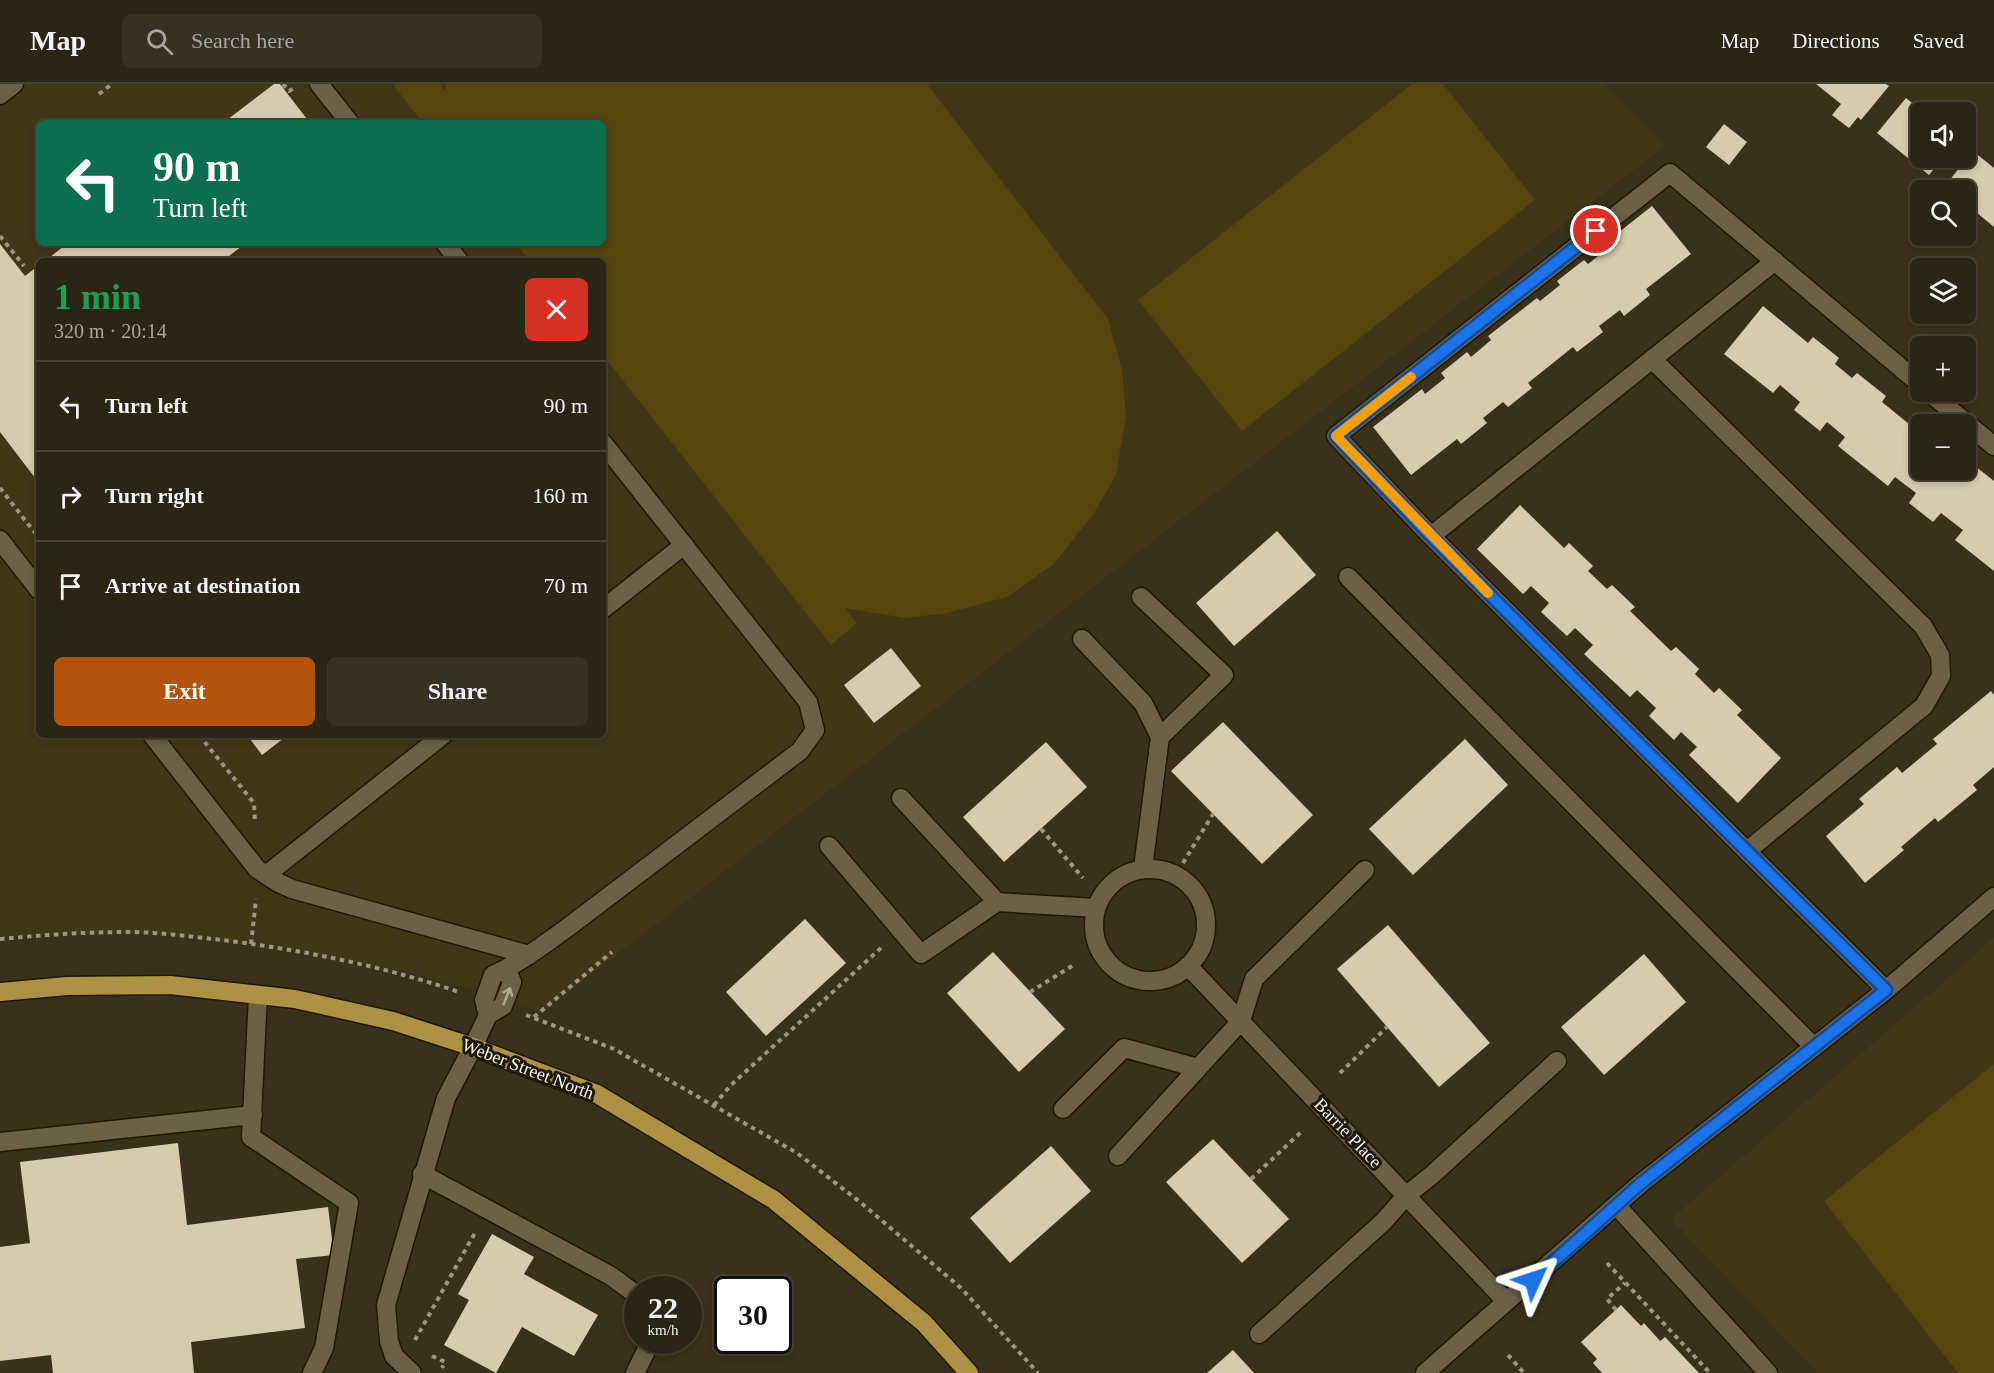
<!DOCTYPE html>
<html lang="en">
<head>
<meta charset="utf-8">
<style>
  body { margin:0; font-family:Georgia,serif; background:#373121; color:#f1f3f6; height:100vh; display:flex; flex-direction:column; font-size:22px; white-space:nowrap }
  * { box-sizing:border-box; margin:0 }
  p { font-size:20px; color:#a6a5a0 }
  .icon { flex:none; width:33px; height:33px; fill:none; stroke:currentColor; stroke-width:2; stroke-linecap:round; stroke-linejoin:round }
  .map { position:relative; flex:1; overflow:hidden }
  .sheet { position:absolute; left:36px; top:174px; width:570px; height:480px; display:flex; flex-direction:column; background:#2b2513; border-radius:9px; box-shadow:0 3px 9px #0003,0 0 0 2px #474233 }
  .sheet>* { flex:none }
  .guide { position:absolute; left:36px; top:36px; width:570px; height:126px; border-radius:9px; box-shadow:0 3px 9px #0003,0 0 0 2px #474233; background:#0b6e4f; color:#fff; overflow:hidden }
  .tools { position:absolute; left:1910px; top:18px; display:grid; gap:12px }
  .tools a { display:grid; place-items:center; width:66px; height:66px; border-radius:9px; background:#2b2513; box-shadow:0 3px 9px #0003,0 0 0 2px #474233; font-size:30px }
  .speed { position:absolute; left:624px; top:1192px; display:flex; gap:12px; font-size:30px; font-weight:700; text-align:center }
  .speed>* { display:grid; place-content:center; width:78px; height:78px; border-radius:50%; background:#2b2513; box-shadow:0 3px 9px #0003,0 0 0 2px #474233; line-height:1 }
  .speed small { font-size:15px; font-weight:400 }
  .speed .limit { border:3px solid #111; border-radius:9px; background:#fff; color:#111 }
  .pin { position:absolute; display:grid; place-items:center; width:51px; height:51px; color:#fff; margin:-26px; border:3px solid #fff; border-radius:50%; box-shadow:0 2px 6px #0007 }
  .me { position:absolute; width:66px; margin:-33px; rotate:48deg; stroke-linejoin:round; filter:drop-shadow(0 0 4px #0008) }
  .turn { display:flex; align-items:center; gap:21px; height:126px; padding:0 18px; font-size:27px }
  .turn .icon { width:78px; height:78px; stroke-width:2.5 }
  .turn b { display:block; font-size:42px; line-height:51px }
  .round { display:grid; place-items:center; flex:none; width:63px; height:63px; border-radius:9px; background:#373121 }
  .head { display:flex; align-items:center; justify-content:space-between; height:102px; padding:0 18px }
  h1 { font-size:36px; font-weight:700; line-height:45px; color:#1e9e55 }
  .action { display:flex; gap:12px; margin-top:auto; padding:12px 18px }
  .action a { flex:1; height:69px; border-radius:9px; background:#b45309; color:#fff; font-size:24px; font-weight:700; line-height:69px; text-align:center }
  .action a+a { background:#373121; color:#f1f3f6 }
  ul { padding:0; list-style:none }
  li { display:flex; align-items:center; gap:18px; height:90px; padding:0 18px; border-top:2px solid #474233 }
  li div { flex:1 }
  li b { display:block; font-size:22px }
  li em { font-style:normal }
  header { display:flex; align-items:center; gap:36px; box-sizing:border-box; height:84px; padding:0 30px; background:#2b2513; border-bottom:2px solid #474233 }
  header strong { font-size:28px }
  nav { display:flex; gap:33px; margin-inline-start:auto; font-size:21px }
  .search { width:420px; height:54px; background:#373121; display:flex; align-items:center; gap:15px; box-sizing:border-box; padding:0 21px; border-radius:9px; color:#a6a5a0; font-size:22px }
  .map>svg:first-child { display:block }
  .built { fill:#413616; fill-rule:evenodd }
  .green { fill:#57450e }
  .building { fill:#d5cbae }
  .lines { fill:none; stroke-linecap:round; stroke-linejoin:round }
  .minor-casing { stroke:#211802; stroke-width:21 }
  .major-casing { stroke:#211802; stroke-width:21 }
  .path { stroke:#9d9683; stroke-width:4; stroke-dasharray:4.5 4.5; stroke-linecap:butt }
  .minor { stroke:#6a6147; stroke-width:18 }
  .major { stroke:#ad9244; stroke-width:18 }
  .oneway { stroke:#b2aa96 }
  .route-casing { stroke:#114b97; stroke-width:15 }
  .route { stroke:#1a73e8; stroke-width:10 }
  .slow { stroke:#f59e0b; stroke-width:10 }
  .labels { text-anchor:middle; stroke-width:6; stroke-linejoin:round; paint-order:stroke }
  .street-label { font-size:18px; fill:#faf4e6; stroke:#1d190f }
</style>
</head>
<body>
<header>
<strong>Map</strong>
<div class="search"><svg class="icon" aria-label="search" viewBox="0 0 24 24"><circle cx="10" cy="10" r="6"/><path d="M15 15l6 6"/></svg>Search here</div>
<nav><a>Map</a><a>Directions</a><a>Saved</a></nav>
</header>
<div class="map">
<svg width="1994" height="1289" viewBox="0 0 1994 1289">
  <rect width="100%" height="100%" fill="#393119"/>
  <g class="built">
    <path d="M0 0H1604L1665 62 541 929 463 903 390 884 269 861 145 849 0 852ZM39 39H603V159H39ZM39 177H603V651H39Z"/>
    <path d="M1994 854V1289H1817L1671 1135Z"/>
  </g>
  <g class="green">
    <path d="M397 0H440L445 7 446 0H927L1108 235 1122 286 1126 332 1116 391 1094 429 1054 480 1007 513 947 529 905 534 845 524 857 539 831 561 603 271V177H530L515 159H603V39H423L394 2Z"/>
    <path d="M1412 0H1443L1535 116 1242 347 1138 216Z"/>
    <path d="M1994 980V1289H1958L1824 1117Z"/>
  </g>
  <g class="building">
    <path d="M274 0H280L310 39H223Z"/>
    <path d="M1816 0H1886L1889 2 1861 36 1858 33 1849 44 1832 31 1841 20Z"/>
    <path d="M1906 14 1923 28H1920V74H1943L1929 91 1877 49Z"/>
    <path d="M1724 40 1747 58 1729 81 1706 63Z"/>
    <path d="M1973 67 1994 84V143L1965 119V106H1949L1944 103Z"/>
    <path d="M1652 122 1691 170 1646 205 1650 211 1624 232 1620 226 1599 242 1603 248 1577 268 1573 263 1528 299 1532 304 1508 323 1503 318 1483 334 1487 339 1461 360 1457 355 1411 391 1373 343 1422 305 1425 310 1445 294 1441 289 1467 268 1471 273 1491 256 1488 252 1537 214 1540 217 1560 201 1557 197 1584 176 1588 180 1607 165 1604 160Z"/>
    <path d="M68 159H246L225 175 226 177H45Z"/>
    <path d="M0 160 25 192 39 181V399L0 348Z"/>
    <path d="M1763 222 1808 259 1813 253 1839 274 1835 280 1852 294 1857 289 1886 312 1882 318 1920 349V386H1966L1969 388 1975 382 1994 397V487L1955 456 1963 446 1941 429 1933 438 1909 419 1916 409 1895 393 1888 402 1838 362 1845 353 1827 338 1820 347 1794 326 1800 318 1780 301 1773 309 1724 270Z"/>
    <path d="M1520 421 1564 464 1569 459 1593 482 1588 487 1607 505 1612 501 1635 523 1630 527 1671 567 1676 563 1699 585 1695 590 1714 609 1719 604 1742 626 1737 631 1781 674 1738 719 1689 671 1697 663 1681 648 1674 656 1649 632 1656 624 1637 606 1630 613 1584 570 1593 561 1575 544 1567 552 1541 528 1549 519 1531 502 1523 510 1477 465Z"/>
    <path d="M1277 447 1316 491 1234 562 1196 519Z"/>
    <path d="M891 564 921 602 874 639 844 601Z"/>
    <path d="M1991 607 1994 611V683L1973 701 1977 706 1938 738 1935 734 1901 763 1904 766 1865 799 1826 752 1864 720 1859 715 1897 683 1902 689 1937 660 1933 655Z"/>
    <path d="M1223 638 1313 731 1262 780 1171 687Z"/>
    <path d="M247 651H288L262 671Z"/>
    <path d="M1465 655 1508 701 1413 791 1369 745Z"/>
    <path d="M1046 658 1087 703 1004 778 963 733Z"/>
    <path d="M805 835 846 879 766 952 726 908Z"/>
    <path d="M1388 841 1490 959 1439 1003 1337 885Z"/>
    <path d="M993 868 1065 945 1019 988 947 909Z"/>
    <path d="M1644 870 1686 918 1604 991 1561 943Z"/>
    <path d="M1213 1055 1289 1135 1242 1179 1166 1098Z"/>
    <path d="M178 1059 187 1141 328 1123 334 1171 296 1175 305 1244 191 1258 194 1289H53L51 1271 0 1277V1163L30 1159 20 1078Z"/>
    <path d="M1051 1062 1091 1107 1010 1179 970 1134Z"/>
    <path d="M492 1150 534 1173 524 1190 598 1231 574 1272 522 1243 496 1289 444 1261 469 1216 458 1210Z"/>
    <path d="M1621 1221 1641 1242 1644 1239 1660 1257 1665 1253 1699 1289H1602L1593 1279 1597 1275 1581 1258Z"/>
    <path d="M1233 1266 1254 1289H1207Z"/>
  </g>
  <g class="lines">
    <g class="minor-casing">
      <g id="minor">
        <path d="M319 0 350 39"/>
        <path d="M0 11 14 0"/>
        <path d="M445 159 459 177"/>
        <path d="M1652 275 1923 542 1940 571 1941 592 1924 622 1747 767"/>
        <path d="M1929 308 1994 362"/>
        <path d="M1431 452 1775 177"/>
        <path d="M0 456 39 506"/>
        <path d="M1348 493 1814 963"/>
        <path d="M1141 513 1224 591 1160 653 1143 784"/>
        <path d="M603 525 684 461"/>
        <path d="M1082 555 1143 619 1160 653"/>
        <path d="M152 651 257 785 277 798 292 805 529 871"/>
        <path d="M901 714 997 818 1096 824"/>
        <path d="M829 762 921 870 997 818"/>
        <circle cx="1150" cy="841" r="56"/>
        <path d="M266 791 443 651"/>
        <path d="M1188 882 1506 1217"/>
        <path d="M1886 906 1431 452 1336 352 1670 89 1920 300"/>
        <path d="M258 911 251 1053 349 1119 324 1264 312 1289"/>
        <path d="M488 931 484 916 493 891C520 879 543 861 567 844L800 667 815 646 808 618 603 359"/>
        <path d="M1063 1025 1124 964 1198 984"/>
        <path d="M0 1058 253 1031"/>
        <path d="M1118 1072 1241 937 1254 895 1365 786"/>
        <path d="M422 1090 611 1192 638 1212"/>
        <path d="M1616 1121 1768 1289"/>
        <path d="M1259 1250 1383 1138 1407 1111 1433 1090 1557 977"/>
        <path d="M412 1289 394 1272 389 1257 386 1221 446 1014 473 963 488 931 503 922 512 898 506 885"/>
        <path d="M635 1289 651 1257"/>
        <path d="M1425 1289 1640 1100 1886 906 1994 813"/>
      </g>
    </g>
    <g class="major-casing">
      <path id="major" d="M0 908 67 902 170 901 295 915 393 937 473 963 597 1010 774 1116 924 1239 969 1289"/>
    </g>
    <g class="path">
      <path d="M283 0 289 7 296 3"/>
      <path d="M99 10 112 0"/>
      <path d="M0 152 24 182"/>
      <path d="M0 404 39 454"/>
      <path d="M199 651 254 719 255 739"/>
      <path d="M1041 745 1083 794"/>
      <path d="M1183 779 1213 730"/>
      <path d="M0 855C43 851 85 848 128 848 156 848 186 852 214 855 297 865 380 881 459 908"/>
      <path d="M251 860 256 815"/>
      <path d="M1030 908 1072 882"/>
      <path d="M526 931 614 965 797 1069 860 1118 961 1204 1038 1289"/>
      <path d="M534 933 612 868"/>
      <path d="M1340 989 1387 943"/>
      <path d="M714 1021 731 1001 882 863"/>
      <path d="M1251 1095 1301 1048"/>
      <path d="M1607 1179 1710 1289"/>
      <path d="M1616 1226 1607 1215 1625 1199"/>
      <path d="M415 1256 476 1147"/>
      <path d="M1508 1271 1524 1289"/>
      <path d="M432 1272 445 1278 442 1284"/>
    </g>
    <use href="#minor" class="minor"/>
    <use href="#major" class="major"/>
  </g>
  <defs><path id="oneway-shaft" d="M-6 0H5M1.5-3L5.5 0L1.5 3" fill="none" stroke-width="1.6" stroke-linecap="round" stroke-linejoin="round" transform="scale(1.5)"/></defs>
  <use class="oneway" href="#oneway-shaft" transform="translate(507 912) rotate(-68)"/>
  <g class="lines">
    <g class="route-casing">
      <path id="route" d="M1533 1196 1640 1100 1886 906 1431 452 1336 352 1596 147"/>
    </g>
    <use href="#route" class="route"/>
    <path class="slow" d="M1411 293 1336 352 1488 509"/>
  </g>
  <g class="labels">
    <g class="street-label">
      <text transform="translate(528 985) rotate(21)" y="6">Weber Street North</text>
      <text transform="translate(1348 1049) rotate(46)" y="6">Barrie Place</text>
    </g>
  </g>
</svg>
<div class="tools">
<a><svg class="icon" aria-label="sound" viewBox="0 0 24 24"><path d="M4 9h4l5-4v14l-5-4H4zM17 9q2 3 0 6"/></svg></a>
<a><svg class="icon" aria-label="search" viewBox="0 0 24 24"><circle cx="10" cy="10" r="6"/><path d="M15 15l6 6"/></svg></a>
<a><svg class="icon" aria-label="layers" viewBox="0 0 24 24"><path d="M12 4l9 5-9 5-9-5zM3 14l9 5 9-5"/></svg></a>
<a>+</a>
<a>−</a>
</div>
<div class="speed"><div>22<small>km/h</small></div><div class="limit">30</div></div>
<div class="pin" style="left:1596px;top:147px;background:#d93025"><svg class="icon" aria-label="arrive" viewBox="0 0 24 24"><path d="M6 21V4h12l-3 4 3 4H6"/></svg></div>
<svg class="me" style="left:1533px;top:1196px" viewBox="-20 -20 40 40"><path d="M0-17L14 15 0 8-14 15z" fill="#1a73e8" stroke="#fff" stroke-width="4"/></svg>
<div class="guide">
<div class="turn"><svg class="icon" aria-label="left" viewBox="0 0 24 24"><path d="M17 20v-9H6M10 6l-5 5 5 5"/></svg><div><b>90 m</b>Turn left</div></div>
</div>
<section class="sheet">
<div class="head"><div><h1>1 min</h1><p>320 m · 20:14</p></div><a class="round" style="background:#d93025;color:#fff"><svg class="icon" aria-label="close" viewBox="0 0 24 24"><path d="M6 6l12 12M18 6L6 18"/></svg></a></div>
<ul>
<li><svg class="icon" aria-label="left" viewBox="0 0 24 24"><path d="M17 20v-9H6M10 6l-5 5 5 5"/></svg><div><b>Turn left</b></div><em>90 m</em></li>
<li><svg class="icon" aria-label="right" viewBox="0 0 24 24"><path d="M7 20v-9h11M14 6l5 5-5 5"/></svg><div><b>Turn right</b></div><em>160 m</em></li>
<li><svg class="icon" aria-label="arrive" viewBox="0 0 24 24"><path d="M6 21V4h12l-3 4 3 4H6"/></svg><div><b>Arrive at destination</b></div><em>70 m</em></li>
</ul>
<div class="action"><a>Exit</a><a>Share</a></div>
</section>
</div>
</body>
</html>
